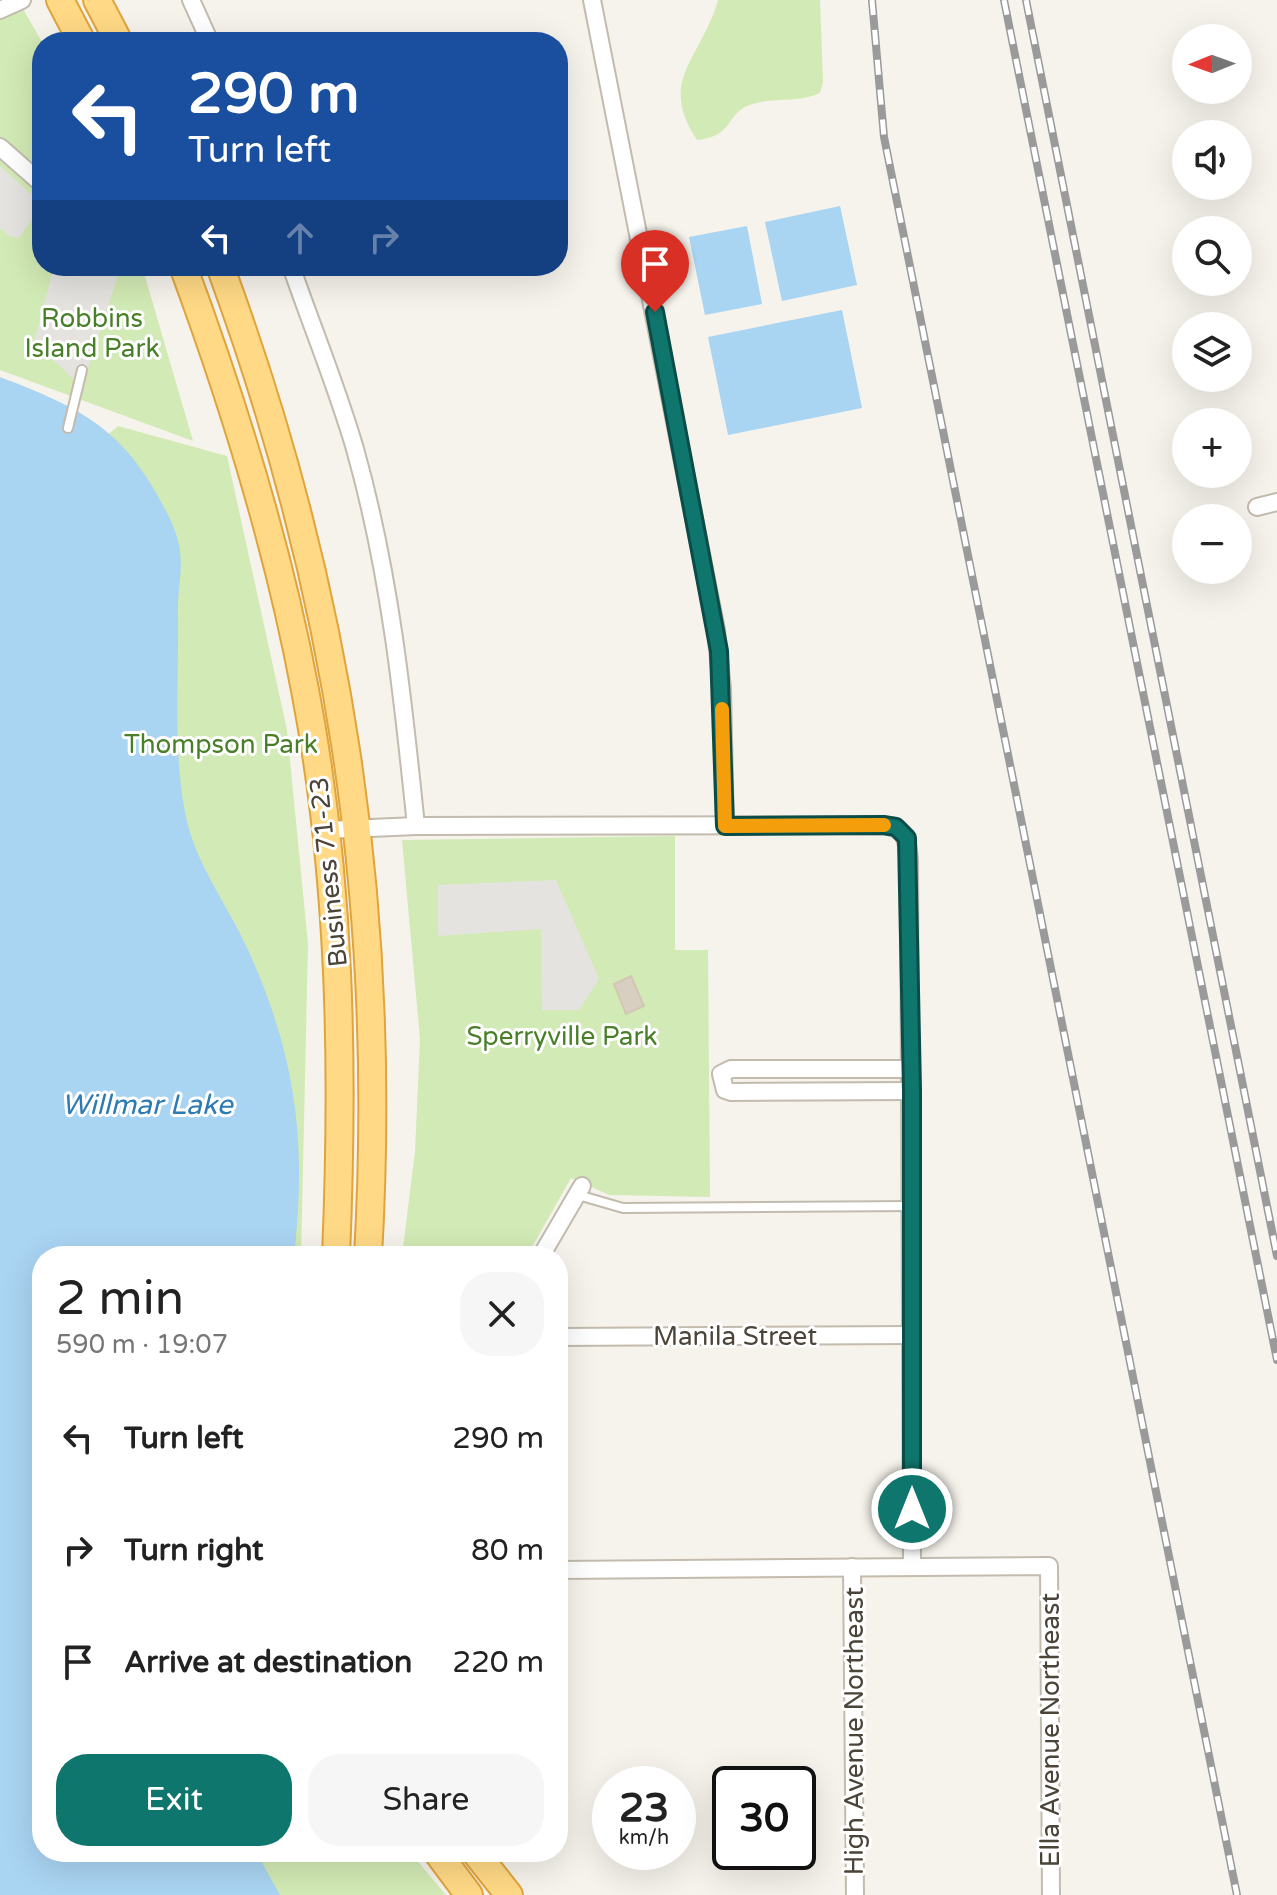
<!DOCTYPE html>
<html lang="en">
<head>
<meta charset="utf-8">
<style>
  body { margin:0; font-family:"Varela Round",sans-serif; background:#f6f6f6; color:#222; height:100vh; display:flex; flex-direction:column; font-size:30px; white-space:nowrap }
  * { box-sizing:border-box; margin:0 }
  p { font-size:26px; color:#767676 }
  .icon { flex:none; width:44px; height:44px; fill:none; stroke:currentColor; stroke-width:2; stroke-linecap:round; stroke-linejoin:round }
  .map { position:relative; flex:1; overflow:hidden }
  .side { position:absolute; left:32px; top:1246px; width:536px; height:616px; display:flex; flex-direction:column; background:#fff; border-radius:32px; box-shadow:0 8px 32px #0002 }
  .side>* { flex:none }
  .guide { position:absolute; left:32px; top:32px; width:536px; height:244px; border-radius:32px; box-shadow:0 8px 32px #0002; background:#1a4fa0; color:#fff; overflow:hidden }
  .needle { width:52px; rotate:269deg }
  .tools { position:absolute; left:1172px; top:24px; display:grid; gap:16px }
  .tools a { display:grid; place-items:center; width:80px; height:80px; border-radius:50%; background:#fff; box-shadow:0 8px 32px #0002; font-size:40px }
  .speed { position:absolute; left:592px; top:1766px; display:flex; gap:16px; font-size:40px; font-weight:700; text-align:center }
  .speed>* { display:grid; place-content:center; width:104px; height:104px; border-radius:50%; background:#fff; box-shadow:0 8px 32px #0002; line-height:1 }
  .speed small { font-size:20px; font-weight:400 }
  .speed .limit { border:4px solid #111; border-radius:12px; background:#fff; color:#111 }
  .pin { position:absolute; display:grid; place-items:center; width:68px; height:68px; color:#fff; margin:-82px -34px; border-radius:50% 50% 50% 0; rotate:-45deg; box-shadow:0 0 8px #0007 }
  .pin .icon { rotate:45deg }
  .me { position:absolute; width:88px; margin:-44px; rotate:0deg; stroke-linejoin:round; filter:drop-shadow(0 0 6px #0008) }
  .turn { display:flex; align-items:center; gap:28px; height:168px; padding:0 24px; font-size:36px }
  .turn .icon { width:104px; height:104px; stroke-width:2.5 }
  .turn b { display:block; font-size:56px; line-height:68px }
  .lanes { display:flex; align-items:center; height:76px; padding:0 24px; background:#0003; justify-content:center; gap:40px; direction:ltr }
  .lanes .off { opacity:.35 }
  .round { display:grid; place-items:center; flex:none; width:84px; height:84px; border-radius:32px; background:#f6f6f6 }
  .summary { display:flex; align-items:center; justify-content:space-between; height:136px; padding:0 24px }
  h1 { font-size:48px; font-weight:600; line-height:60px }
  .action { display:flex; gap:16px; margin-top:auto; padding:16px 24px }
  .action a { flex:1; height:92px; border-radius:32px; background:#0f766e; color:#fff; font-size:32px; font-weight:600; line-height:92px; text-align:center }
  .action a+a { background:#f6f6f6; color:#222 }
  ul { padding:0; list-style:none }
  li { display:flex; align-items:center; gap:24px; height:112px; padding:0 24px }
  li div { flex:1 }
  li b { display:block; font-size:30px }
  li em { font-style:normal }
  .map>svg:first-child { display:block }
  .green { fill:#d2eab5 }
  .parking { fill:#e5e3e0 }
  .water { fill:#a9d4f2 }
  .building { fill:#d8cfc1; stroke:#d3c7b4; stroke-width:2 }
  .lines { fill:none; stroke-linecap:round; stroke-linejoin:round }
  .service-casing { stroke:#c2bbae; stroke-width:12 }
  .minor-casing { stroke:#c2bbae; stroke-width:20 }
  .trunk-casing { stroke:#e0a43c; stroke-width:30 }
  .service { stroke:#fff; stroke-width:8 }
  .minor { stroke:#fff; stroke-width:16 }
  .trunk { stroke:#ffd985; stroke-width:26 }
  .rail-casing { stroke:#9a9a9a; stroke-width:8 }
  .rail { stroke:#fff; stroke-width:5; stroke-dasharray:15; stroke-linecap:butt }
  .route-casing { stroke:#0a4d48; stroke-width:20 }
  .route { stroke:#0f766e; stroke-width:14 }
  .slow { stroke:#f59e0b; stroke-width:14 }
  .labels { text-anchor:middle; stroke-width:6; stroke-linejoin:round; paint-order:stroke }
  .park-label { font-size:26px; fill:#4a7f2a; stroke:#fff }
  .street-label { font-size:26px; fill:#4b4439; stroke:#fff }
  .water-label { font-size:28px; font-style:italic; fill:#2e7ab2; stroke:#fff }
</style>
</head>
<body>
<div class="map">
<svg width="1277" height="1895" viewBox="0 0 1277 1895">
  <rect width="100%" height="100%" fill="#f6f3ec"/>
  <g class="green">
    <path d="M0 0H18L42 42V266H142L193 441 0 370Z"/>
    <path d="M718 0H820L823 82 820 93C797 104 770 96 747 106 726 116 732 137 697 140 657 79 701 60 718 0Z"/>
    <path d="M118 426 227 456 287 730 308 944 301 1256H268L163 794 96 445Z"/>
    <path d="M675 836V950H708L710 1197 609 1195 571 1178 527 1256H402L415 1151 420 1039 402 840Z"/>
    <path d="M251 1852H410L446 1895H261Z"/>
  </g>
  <g class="parking">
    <path d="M0 166 42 204 19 238 9 236 0 228Z"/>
    <path d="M54 266H121L82 387 34 342Z"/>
    <path d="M556 880 599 979 579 1010H542L541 929 438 936V885Z"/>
  </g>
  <g class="water">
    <path d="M840 206 857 285 782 301 765 222Z"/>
    <path d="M747 226 762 304 705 315 689 237Z"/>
    <path d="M842 310 862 408 728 435 708 337Z"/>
    <path d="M0 377C87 410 128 432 170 519 189 559 177 577 178 614 179 677 173 744 184 807 193 862 226 901 248 950 296 1056 307 1141 294 1256H42V1852H256L280 1895H0Z"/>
  </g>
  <path class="building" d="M631 976 644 1006 626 1014 614 984Z"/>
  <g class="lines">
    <g class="service-casing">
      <g id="service">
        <path d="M68 428 82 370"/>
        <path d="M578 1195 623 1208 912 1206"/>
      </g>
    </g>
    <g class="minor-casing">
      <g id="minor">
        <path d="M191 0 210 42"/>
        <path d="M592 0 716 630 722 689 725 826"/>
        <path d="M0 10 22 0"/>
        <path d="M0 147 42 184"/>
        <path d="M291 266C312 327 337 387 355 449 390 573 403 699 416 826"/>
        <path d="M1257 507 1277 502"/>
        <path d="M326 830 416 826 883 825C905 827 907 839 909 859L912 1567"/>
        <path d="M911 1069H731L721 1074 725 1090 731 1092 912 1091"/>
        <path d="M541 1256 582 1186"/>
        <path d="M558 1337 911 1335"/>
        <path d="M852 1567 855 1895"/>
        <path d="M558 1570 1049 1566 1051 1895"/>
      </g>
    </g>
    <g class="trunk-casing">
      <g id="trunk">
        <path d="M60 0 82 42"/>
        <path d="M97 0 119 42"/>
        <path d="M183 266C234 404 278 545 305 690 341 877 344 1067 336 1256"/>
        <path d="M220 266C340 591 388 910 368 1256"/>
        <path d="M437 1852 469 1895"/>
        <path d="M475 1852 509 1895"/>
      </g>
    </g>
    <use href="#service" class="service"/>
    <use href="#minor" class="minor"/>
    <use href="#trunk" class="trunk"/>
    <g class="rail-casing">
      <g id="rail">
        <path d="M872 0 884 137 1237 1895"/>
        <path d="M1004 0 1277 1360"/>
        <path d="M1026 0 1277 1256"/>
      </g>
    </g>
    <use href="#rail" class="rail"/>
  </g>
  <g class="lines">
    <g class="route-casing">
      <path id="route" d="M655 312 719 651 725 826 883 825 896 827 907 838 912 1091V1509"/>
    </g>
    <use href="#route" class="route"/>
    <path class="slow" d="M722 709 725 826 884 825"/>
  </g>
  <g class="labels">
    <g class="park-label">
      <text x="92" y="327">Robbins<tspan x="92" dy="30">Island Park</tspan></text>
      <text x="221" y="753">Thompson Park</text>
      <text x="562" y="1045">Sperryville Park</text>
    </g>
    <g class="street-label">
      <text transform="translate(328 872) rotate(-96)" y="9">Business 71-23</text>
      <text x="735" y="1345">Manila Street</text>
      <text transform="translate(1050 1730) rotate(-90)" y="9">Ella Avenue Northeast</text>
      <text transform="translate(854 1731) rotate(-90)" y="9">High Avenue Northeast</text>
    </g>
    <g class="water-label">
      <text x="147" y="1114">Willmar Lake</text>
    </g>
  </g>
</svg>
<div class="tools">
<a><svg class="needle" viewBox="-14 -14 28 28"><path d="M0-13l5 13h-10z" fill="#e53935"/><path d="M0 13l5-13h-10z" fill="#767676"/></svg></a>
<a><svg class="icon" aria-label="sound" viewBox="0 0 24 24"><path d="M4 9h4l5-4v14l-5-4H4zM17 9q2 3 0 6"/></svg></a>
<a><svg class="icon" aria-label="search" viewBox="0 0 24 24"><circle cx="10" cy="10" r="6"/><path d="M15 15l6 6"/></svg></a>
<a><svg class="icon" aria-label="layers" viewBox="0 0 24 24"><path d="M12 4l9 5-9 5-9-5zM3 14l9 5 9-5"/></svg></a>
<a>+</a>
<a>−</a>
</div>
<div class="speed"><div>23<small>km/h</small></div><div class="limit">30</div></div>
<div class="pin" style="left:655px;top:312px;background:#d93025"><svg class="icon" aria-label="arrive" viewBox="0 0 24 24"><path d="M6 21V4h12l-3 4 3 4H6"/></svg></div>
<svg class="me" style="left:912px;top:1509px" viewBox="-20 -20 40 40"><circle r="17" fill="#0f766e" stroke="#fff" stroke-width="3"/><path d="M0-11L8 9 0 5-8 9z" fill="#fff"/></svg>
<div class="guide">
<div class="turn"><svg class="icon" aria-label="left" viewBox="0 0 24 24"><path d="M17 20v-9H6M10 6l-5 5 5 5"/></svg><div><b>290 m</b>Turn left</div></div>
<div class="lanes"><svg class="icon" aria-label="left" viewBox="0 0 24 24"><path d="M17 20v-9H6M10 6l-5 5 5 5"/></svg><svg class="icon off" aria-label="ahead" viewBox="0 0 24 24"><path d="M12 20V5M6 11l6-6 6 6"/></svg><svg class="icon off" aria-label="right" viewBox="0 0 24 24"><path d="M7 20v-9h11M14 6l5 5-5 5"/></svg></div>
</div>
<section class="side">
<div class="summary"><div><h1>2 min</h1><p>590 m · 19:07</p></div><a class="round"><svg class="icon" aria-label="close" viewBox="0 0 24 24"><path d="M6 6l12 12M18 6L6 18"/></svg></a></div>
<ul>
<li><svg class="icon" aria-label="left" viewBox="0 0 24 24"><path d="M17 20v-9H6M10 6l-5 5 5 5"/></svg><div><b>Turn left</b></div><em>290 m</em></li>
<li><svg class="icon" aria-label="right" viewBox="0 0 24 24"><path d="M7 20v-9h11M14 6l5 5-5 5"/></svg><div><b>Turn right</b></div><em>80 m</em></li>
<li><svg class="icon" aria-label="arrive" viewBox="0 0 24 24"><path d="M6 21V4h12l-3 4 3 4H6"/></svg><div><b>Arrive at destination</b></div><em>220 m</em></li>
</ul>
<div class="action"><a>Exit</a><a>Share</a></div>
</section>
</div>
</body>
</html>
